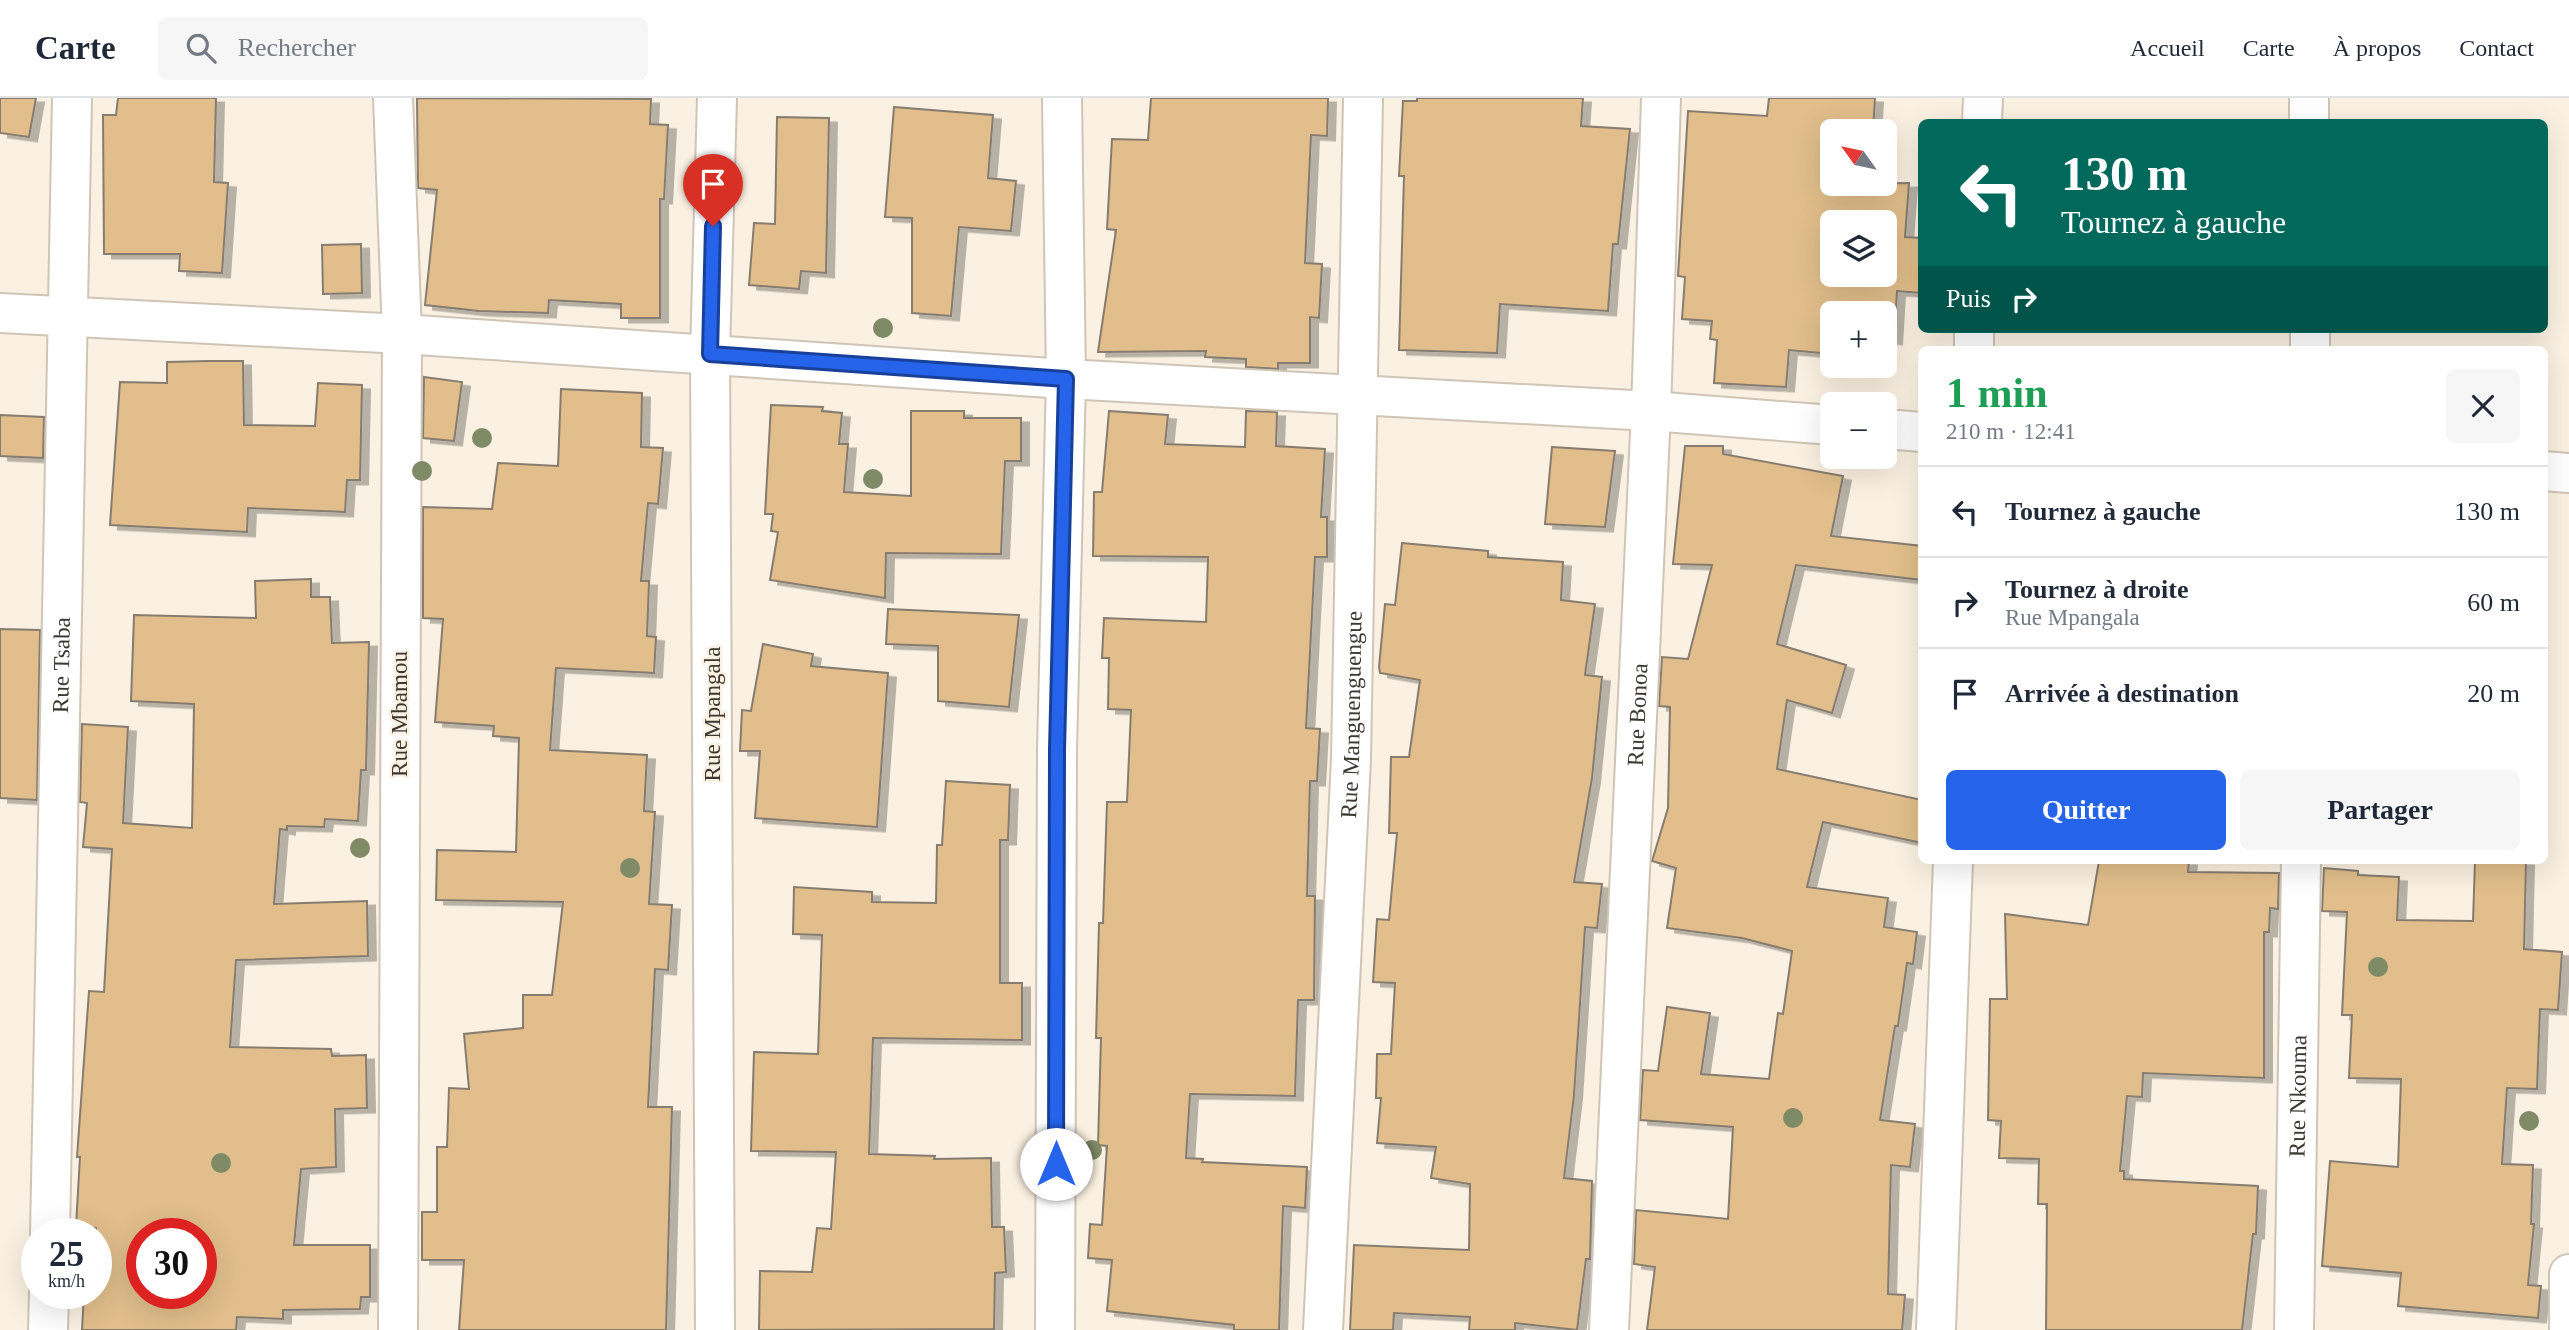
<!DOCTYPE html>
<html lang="fr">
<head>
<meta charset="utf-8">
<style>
  body { margin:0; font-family:"Times New Roman",serif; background:#f6f6f7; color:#1f2937; height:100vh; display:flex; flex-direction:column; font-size:26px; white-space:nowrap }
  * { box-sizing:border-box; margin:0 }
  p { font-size:23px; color:#747a83 }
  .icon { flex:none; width:38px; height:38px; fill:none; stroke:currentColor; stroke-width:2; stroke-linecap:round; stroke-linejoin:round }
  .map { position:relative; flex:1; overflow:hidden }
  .side { position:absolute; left:1918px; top:248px; width:630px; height:518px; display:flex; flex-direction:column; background:#fff; border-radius:10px; box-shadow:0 7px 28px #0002 }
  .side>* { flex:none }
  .banner { position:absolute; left:1918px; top:21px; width:630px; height:214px; border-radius:10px; box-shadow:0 7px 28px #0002; background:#00695c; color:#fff; overflow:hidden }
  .needle { width:46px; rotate:303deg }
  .buttons { position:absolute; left:1820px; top:21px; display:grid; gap:14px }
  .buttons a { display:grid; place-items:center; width:77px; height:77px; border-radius:10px; background:#fff; box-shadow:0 7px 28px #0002; font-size:35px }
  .speed { position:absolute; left:21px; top:1120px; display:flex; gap:14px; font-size:35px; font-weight:700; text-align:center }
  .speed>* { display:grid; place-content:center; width:91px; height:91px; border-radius:50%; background:#fff; box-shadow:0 7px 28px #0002; line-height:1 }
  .speed small { font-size:18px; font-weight:400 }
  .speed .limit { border:10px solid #d22; background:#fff; color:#111 }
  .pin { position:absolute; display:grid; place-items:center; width:60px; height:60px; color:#fff; margin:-72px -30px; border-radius:50% 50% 50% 0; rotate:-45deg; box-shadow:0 0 7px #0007 }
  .pin .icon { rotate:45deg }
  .me { position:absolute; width:77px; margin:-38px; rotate:0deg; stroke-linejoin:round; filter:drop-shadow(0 0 5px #0008) }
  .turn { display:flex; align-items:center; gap:24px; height:147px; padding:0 28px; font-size:32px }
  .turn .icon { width:91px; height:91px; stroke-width:2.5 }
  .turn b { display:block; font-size:49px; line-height:60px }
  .then { display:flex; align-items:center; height:66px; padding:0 28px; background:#0003; gap:14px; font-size:26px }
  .round { display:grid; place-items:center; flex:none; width:74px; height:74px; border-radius:10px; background:#f6f6f7 }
  .head { display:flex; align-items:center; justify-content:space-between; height:119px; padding:0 28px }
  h1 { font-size:42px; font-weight:700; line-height:52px; color:#1e9e55 }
  .action { display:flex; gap:14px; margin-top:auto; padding:14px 28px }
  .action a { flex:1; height:80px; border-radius:10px; background:#2563eb; color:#fff; font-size:28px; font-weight:700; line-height:80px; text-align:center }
  .action a+a { background:#f6f6f7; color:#1f2937 }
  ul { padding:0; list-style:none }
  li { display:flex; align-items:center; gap:21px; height:91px; padding:0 28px; border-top:2px solid #e0e1e3 }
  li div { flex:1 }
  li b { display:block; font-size:26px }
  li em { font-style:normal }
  header { display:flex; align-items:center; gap:42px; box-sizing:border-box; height:98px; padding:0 35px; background:#fff; border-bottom:2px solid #e0e1e3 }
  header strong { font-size:33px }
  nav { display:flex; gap:38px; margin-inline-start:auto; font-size:24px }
  .search { width:490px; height:63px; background:#f6f6f7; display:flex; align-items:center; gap:18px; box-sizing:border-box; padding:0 24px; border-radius:10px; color:#747a83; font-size:26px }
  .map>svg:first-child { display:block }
  .building { fill:#e1be8b; stroke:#867d70; stroke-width:2; fill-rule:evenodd; filter:url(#shadow) }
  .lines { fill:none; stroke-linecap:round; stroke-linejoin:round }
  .minor-casing { stroke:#cfc5b6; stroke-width:42 }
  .minor { stroke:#fff; stroke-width:38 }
  .tree { fill:#7f8b67 }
  .route-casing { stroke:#184099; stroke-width:18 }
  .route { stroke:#2563eb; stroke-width:12 }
  .labels { text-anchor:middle; stroke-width:5; stroke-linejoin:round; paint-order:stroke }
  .street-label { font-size:23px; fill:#3b3731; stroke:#fbf1e2 }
</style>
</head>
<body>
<header>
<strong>Carte</strong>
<div class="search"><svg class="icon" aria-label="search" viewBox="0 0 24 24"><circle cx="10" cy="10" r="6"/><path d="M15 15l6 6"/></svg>Rechercher</div>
<nav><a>Accueil</a><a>Carte</a><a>À propos</a><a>Contact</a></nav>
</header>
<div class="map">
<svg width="2569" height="1232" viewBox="0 0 2569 1232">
  <defs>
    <filter id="shadow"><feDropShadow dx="8" dy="4.5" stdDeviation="0" flood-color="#0004"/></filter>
  </defs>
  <rect width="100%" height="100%" fill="#fbf1e2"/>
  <g class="building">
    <path d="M0 0H36L29 39 0 35Z"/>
    <path d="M118 0H216L214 84 228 85 222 175 179 173 180 156H104L103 17H116Z"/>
    <path d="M417 0 651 1 650 26 668 27 664 101H660V220H621V206L549 202 548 215 479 213 425 207 437 92 418 90Z"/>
    <path d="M1151 0H1328L1327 38 1311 37 1305 165 1322 166 1319 220 1310 219V265H1278V271L1246 269V261L1205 259 1206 253 1098 254 1116 132 1107 131 1112 41 1148 42Z"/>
    <path d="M1417 0H1583L1581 28 1630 31 1618 146H1613L1608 213 1500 206 1497 255 1399 252 1404 78H1399L1403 3H1417Z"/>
    <path d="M1769 0H1875L1873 33H1832V86L1909 85 1905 139 1922 140V195L1897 193 1894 242 1885 241V215H1832V256L1789 252 1786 289 1714 285 1717 242 1710 241 1712 223 1682 221 1685 179 1678 178 1688 13 1767 18ZM1832 124H1885V177H1832Z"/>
    <path d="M894 9 993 17 988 80 1016 83 1011 133 959 129 951 218 912 215V120L885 119Z"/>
    <path d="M777 19 829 20 826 175 801 173 799 191 749 187 754 125 775 126Z"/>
    <path d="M361 146 362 195 323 196 322 147Z"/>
    <path d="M208 263H243L244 327 315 328 318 285 362 287 360 382H347L345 414 248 410 247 434 110 427 120 284 167 285V264Z"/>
    <path d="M424 279 462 284 454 343 423 340Z"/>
    <path d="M561 291 642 295 641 349 663 350 658 406 648 405 641 483H649L647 538 656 539 654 575 556 570 550 652 647 657 644 713 655 714 649 806 672 807 668 872 655 871 648 1009H672L666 1232H459L464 1162H422V1114H437V1049H447L449 990 469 991 464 936 523 930V897H552L563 804 436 802 437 752 516 754 519 640 493 638 494 628 435 624 443 521 423 520V409L492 411 498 365 558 368Z"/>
    <path d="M771 307 823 309 822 313 842 315 839 346H848L844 394 911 398V313H964V320H1021V363H1005L1001 456 886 455 885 500 770 482 778 434 771 433 773 416H765Z"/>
    <path d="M1109 313 1168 317 1165 346 1245 349 1246 313 1277 314 1276 348 1325 351 1321 419H1327V459H1315L1306 630 1320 631 1317 683H1310L1307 798H1315L1314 902H1298L1295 998 1190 996 1186 1060 1203 1061 1202 1064 1307 1069 1305 1110 1283 1108 1279 1232H1234V1227L1107 1213 1112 1162 1088 1160 1090 1126 1102 1127 1107 1048 1098 1047 1101 940H1096L1099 825H1103L1107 704H1127L1131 612 1108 611 1109 560H1102L1104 520 1206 524 1208 459 1093 458 1094 394H1102Z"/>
    <path d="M0 317 44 319 43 360 0 358Z"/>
    <path d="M1685 348H1723V356L1843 378 1831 438 1922 448V482L1796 467 1777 546 1846 567 1832 615 1787 602 1777 671 1922 702V745L1823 724 1807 789 1888 800 1884 829 1917 834 1913 866 1907 865 1898 928H1895L1880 1022 1915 1026 1910 1069 1891 1067 1888 1196 1905 1197 1902 1232H1647L1655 1169 1634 1166 1636 1112 1728 1121 1733 1029 1640 1022 1643 972 1658 973 1667 909 1710 915 1701 976 1769 981 1778 915 1783 916 1792 853 1742 840 1667 830 1676 770 1652 763 1668 710 1670 609 1659 608 1662 559 1688 561 1712 467 1673 466Z"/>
    <path d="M1552 349 1615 353 1605 429 1545 426Z"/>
    <path d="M1402 445 1488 453V459L1563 464 1561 502 1595 506 1585 577 1602 579 1592 680 1574 784 1602 786 1597 830 1585 829 1574 997 1564 1080 1592 1083 1590 1161H1586L1577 1232 1515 1225V1232H1469L1470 1219 1394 1215 1393 1232H1350L1354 1147 1469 1152 1470 1086 1431 1080 1436 1049 1377 1045 1381 1000H1376L1377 956H1391L1395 885 1373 884 1377 821 1389 822 1397 735H1389L1391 659H1409L1420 582 1380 575 1379 569 1385 506 1395 507Z"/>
    <path d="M311 481V499H330L332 545 369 544 366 672H361L358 723 325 721 324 729 287 728V732L280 731 274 806 367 803 368 858 236 862 230 949 331 951 332 958 366 957 367 1010 335 1011 336 1069 301 1071 294 1147H370V1199H361L360 1211 283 1212V1221L237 1219 236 1232H82L84 1195H96V1130L76 1128 80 1059H77L89 893 104 894 112 751 83 749 87 705 80 704 82 626 128 629 123 725 192 730 194 606 131 603 134 517 256 520 255 483ZM142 1136H201V1195H142Z"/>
    <path d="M888 511 1019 517 1009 609 938 603V548L886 546Z"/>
    <path d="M0 531 40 532 37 702 0 700Z"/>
    <path d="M763 546 813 556 811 568 888 575 877 729 755 720 760 653H740L742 612 751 613Z"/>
    <path d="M946 683 1010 687 1008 742H1000V885H1022V942L873 940 869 1056 935 1058 934 1061 991 1060 992 1129H1004L1006 1174 995 1175 994 1231 759 1232 760 1173 812 1174 817 1130 831 1131 836 1054 751 1053 754 954 818 956 822 837 793 836 794 789 872 794V804L936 805 937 747H942Z"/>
    <path d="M2099 763H2189L2188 774 2279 775 2278 811 2270 810 2269 834H2264V980L2143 975 2142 999 2127 998 2120 1073H2124V1081L2258 1088 2256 1136H2253L2242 1232H2046L2047 1106H2038L2039 1061 1999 1060 2001 1023 1988 1022 1990 901H2007L2005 816 2088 827Z"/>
    <path d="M2475 763H2526L2524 851 2562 854 2558 912 2540 911 2537 991 2507 990 2502 1066 2533 1067 2531 1126H2534L2528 1187 2541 1188 2538 1220 2398 1208 2401 1175 2322 1168 2330 1063 2398 1069 2401 981 2349 980 2352 917H2342L2347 814 2322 813 2324 770 2358 773V777L2399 779 2397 822 2473 823Z"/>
  </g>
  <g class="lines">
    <g class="minor-casing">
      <g id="minor">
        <path d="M393 0 402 236 398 1232"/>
        <path d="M2309 0V24"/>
        <path d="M1982 24 1983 0"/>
        <path d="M0 215 402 236 1066 281 1651 313 1832 327"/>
        <path d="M2310 231V252"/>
        <path d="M1974 252V231"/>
        <path d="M1885 331 1922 334"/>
        <path d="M2544 373 2569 375"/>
        <path id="s1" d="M50 1136 72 0"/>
        <path d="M48 1232 49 1195"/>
        <path d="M715 1232 710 256 717 0"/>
        <path d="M1055 1232 1057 652 1066 281 1062 0"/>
        <path id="s2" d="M1323 1232 1351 661 1363 0"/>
        <path id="s3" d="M1609 1232 1651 313 1661 0"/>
        <path d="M1936 1232 1953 763"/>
        <path id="s4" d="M2294 1232 2301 763"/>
        <path d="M2569 1232V1176"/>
      </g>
    </g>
    <use href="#minor" class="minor"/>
  </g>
  <g class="tree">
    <circle cx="883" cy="230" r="10"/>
    <circle cx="482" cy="340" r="10"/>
    <circle cx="422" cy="373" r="10"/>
    <circle cx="873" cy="381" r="10"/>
    <circle cx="360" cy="750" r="10"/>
    <circle cx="630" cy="770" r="10"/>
    <circle cx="2378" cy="869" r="10"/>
    <circle cx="1793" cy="1020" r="10"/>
    <circle cx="2529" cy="1023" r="10"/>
    <circle cx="1092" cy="1052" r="10"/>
    <circle cx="221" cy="1065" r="10"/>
  </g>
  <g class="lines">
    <g class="route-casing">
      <path id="route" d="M713 128 710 256 1066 281 1057 652 1056 1066"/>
    </g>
    <use href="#route" class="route"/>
  </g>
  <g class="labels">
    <g class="street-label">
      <text dy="8" stroke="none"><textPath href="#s1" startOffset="569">Rue Tsaba</textPath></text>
      <text transform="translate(399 616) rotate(-90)" y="8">Rue Mbamou</text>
      <text transform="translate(712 616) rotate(-90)" y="8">Rue Mpangala</text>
      <text dy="8" stroke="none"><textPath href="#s2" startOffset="616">Rue Manguenguengue</textPath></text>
      <text dy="8" stroke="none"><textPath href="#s3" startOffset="616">Rue Bonoa</textPath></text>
      <text dy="8" stroke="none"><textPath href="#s4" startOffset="234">Rue Nkouma</textPath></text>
    </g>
  </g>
</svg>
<div class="buttons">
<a><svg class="needle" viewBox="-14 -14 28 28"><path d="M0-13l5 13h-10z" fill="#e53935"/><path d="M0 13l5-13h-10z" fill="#747a83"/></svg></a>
<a><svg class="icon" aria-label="layers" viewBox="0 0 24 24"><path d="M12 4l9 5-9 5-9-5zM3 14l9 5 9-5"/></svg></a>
<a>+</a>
<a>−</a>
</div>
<div class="speed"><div>25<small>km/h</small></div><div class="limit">30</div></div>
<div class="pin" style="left:713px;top:128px;background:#d93025"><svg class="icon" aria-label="arrive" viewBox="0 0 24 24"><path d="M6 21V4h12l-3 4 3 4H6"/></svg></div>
<svg class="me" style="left:1056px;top:1066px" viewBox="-20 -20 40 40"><circle r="19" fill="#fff"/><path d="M0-13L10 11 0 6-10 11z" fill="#2563eb"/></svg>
<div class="banner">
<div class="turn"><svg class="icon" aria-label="left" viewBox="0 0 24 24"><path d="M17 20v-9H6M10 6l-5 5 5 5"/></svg><div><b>130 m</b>Tournez à gauche</div></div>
<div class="then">Puis<svg class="icon" aria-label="right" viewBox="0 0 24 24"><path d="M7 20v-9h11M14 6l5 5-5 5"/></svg></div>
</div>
<section class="side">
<div class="head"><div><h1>1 min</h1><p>210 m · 12:41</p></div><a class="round"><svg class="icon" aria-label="close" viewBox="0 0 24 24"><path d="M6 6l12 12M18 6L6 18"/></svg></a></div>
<ul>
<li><svg class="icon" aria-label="left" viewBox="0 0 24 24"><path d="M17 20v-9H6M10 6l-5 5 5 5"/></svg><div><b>Tournez à gauche</b></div><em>130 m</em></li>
<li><svg class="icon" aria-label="right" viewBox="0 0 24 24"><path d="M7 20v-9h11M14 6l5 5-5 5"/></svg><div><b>Tournez à droite</b><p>Rue Mpangala</p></div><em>60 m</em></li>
<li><svg class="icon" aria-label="arrive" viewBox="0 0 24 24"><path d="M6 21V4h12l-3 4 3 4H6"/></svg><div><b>Arrivée à destination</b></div><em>20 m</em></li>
</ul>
<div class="action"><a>Quitter</a><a>Partager</a></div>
</section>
</div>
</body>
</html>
